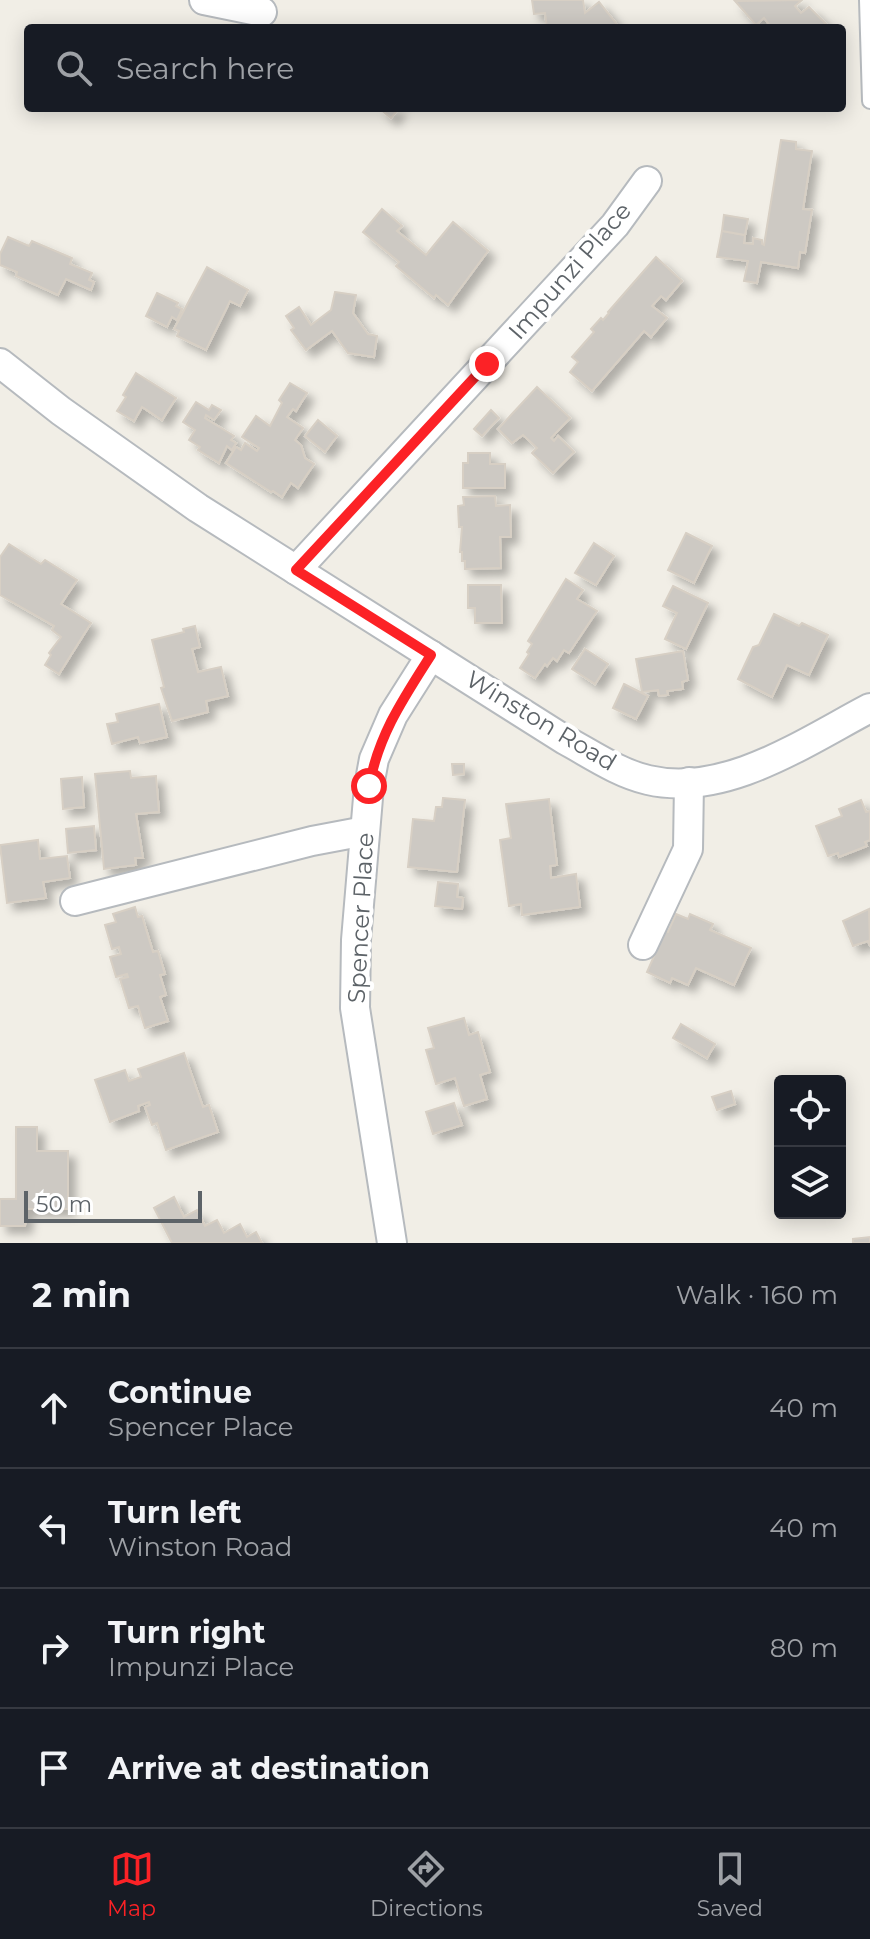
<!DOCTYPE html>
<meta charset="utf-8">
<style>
body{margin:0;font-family:Montserrat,sans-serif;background:#242831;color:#f1f3f6}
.controls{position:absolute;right:24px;bottom:24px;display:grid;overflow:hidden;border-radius:8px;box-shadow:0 4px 20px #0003}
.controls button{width:72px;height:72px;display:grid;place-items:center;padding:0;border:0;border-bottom:2px solid #363941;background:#171b24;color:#f1f3f6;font:40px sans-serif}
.scale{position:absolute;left:24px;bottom:20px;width:178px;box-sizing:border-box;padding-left:8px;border:4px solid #5d6368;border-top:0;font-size:22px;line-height:28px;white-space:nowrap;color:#5d6368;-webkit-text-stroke:6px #fff;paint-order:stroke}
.stop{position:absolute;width:24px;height:24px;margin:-18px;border:6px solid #fc2226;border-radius:50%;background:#fff}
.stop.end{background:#fc2226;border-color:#fff;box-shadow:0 2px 8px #0008}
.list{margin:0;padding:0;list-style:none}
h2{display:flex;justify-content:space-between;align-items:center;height:104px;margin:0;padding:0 32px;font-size:34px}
h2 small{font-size:26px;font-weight:400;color:#9ea1a6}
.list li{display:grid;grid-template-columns:52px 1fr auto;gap:24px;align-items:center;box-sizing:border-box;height:120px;padding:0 32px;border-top:2px solid #363941}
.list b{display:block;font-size:30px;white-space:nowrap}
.list p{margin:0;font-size:26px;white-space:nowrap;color:#9ea1a6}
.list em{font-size:26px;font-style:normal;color:#9ea1a6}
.icon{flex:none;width:44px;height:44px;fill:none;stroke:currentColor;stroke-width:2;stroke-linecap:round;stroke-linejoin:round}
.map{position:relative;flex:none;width:870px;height:1243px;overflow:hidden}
.search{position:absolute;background:#171b24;box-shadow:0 4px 20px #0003;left:24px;right:24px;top:24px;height:88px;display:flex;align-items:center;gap:20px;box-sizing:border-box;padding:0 28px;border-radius:8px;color:#9ea1a6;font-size:30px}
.sheet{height:584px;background:#171b24}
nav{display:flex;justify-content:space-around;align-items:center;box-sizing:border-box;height:112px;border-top:2px solid #363941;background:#171b24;font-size:22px;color:#9ea1a6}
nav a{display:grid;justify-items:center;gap:4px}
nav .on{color:#fc2226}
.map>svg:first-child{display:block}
.building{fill:#cdc9c3;stroke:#d7cfc4;stroke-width:2;filter:url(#shadow)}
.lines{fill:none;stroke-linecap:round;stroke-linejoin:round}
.service-casing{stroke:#b6babe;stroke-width:18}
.minor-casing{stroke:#b6babe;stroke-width:32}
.service{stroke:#fff;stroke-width:14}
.minor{stroke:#fff;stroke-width:28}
.route{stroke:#fc2226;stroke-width:10}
.labels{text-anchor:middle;stroke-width:8;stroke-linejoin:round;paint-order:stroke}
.street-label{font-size:24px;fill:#5d6368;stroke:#fff}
</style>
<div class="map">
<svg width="870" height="1243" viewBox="0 0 870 1243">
<defs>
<filter id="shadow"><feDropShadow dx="7" dy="7" stdDeviation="4" flood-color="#0004"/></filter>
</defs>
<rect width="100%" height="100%" fill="#f1eee6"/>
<g class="building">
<polygon points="532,0 583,0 585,13 599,2 619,27 547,28 545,13 534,14"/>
<polygon points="802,0 795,6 801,13 809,7 830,28 772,28 764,18 756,25 735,1"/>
<polygon points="379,108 399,108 391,118"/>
<polygon points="781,140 796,142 796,149 812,151 803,209 812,210 805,253 800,252 798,268 761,262 757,283 744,281 748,261 717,257 722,231 745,235 744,243 753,244 753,238 762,240 762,244 764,245"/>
<polygon points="382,209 402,226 397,231 426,255 453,222 488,251 448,305 436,295 434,298 396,266 399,262 363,232"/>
<polygon points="724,215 748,219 745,235 722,231"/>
<polygon points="8,237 29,246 32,241 72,258 70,264 92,273 89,280 94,282 91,290 66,279 58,295 16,276 17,272 0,265 0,254"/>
<polygon points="656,257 682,281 666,300 661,296 652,306 667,318 651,337 644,331 592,391 570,372 578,362 572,357 594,332 591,329 601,318 603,320 609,313 608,312"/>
<polygon points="207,267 248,290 240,306 230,301 206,350 177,336 179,331 174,329"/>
<polygon points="335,292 356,295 353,313 368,334 377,336 374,357 348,353 332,331 306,350 291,330 294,328 286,316 299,307 311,325 331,310"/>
<polygon points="157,293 178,303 176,306 182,309 177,320 172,317 167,327 146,316"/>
<polygon points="136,373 176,398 162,420 142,407 134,421 117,411 126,397 123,395"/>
<polygon points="290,383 307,393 296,411 293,409 287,417 303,428 295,440 301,445 305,458 314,464 298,488 291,483 282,497 273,491 271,492 226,463 236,447 241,450 245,443 257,451 259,448 242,437 256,416 270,426 282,403 279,400"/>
<polygon points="537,387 570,418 551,438 554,441 558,436 574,452 553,473 532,453 537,448 523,435 512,443 498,429"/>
<polygon points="196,402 209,410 212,405 221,410 214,420 206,415 205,418 234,436 231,440 236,443 232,450 227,446 219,463 198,450 200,447 189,440 195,430 183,422"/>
<polygon points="491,410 499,418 482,436 474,429"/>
<polygon points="318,420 337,436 325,452 305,436"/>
<polygon points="468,453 490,453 490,464 505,464 505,488 463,488 463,463 468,463"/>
<polygon points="495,496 496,506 510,505 511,537 500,537 501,568 465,569 465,561 462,561 462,552 460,552 462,527 459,527 458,506 464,505 463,497"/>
<polygon points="686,533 712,546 694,583 668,570"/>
<polygon points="594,543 614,556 596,585 575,573"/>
<polygon points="9,544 41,564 45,560 77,580 61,604 91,623 59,674 45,665 51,655 49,653 61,637 52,630 54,626 0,595 0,557"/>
<polygon points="566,579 583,590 577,599 597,611 569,653 564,650 557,661 553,658 547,666 545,664 535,678 520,668 529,654 527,652 532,644 528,641"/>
<polygon points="468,585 501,585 502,623 475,623 475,608 468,608"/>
<polygon points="673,586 708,603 686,649 665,639 677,613 663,606"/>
<polygon points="774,614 799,626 802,623 828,635 809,675 787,665 772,697 738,679 753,647 759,645"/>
<polygon points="195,626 200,647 192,649 198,672 221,667 228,696 206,701 208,712 172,721 161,688 164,687 152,640 184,632 183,629"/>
<polygon points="585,649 608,664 595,684 572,669"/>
<polygon points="683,651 688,680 682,682 683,689 667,691 668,695 659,696 658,690 642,692 636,659"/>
<polygon points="624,684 648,696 636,719 613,708"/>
<polygon points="159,704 167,737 140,743 138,737 112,744 107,724 118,722 116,714"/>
<polygon points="452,764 464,764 464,774 453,775"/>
<polygon points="130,771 131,778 156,776 159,812 136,814 143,858 135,858 136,865 104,869 95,774"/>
<polygon points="82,777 84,807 63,809 61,779"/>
<polygon points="443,798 465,800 457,872 408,867 413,819 434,821 436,807 442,807"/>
<polygon points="549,799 557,865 550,866 551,878 576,874 580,907 522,915 521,904 509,906 500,840 511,838 506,804"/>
<polygon points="861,800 866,812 870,811 870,840 865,842 867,846 839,857 838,853 828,856 816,826 842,816 839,809"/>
<polygon points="94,826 96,850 68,853 66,829"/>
<polygon points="38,840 40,859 67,856 70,878 43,882 46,898 7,903 0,845"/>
<polygon points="438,882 458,884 457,897 463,898 462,909 435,906"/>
<polygon points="135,907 138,917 142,916 153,952 158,951 165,974 160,975 166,995 160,997 168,1021 145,1028 138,1006 129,1008 120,979 128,977 127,974 116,977 110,957 121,954 119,947 112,949 105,925 116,922 113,914"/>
<polygon points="869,909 870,946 868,941 853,946 843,921"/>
<polygon points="676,914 688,919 690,914 713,924 710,930 751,948 734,985 696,968 688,985 672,978 670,983 647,972 655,954 652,952 662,929 668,932"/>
<polygon points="464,1018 469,1035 478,1032 490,1072 480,1075 487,1099 464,1106 455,1078 436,1084 426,1050 434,1048 428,1028"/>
<polygon points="681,1024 715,1044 707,1058 673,1038"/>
<polygon points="184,1053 203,1107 209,1105 218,1132 166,1150 157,1123 152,1125 145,1107 150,1105 149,1102 138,1106 139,1111 110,1122 95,1080 125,1070 129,1081 141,1077 138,1069"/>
<polygon points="731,1091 735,1104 717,1110 712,1097"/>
<polygon points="454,1103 462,1125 433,1134 426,1112"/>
<polygon points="16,1127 37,1127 37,1151 68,1151 68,1209 26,1209 25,1226 0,1226 0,1199 16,1199"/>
<polygon points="174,1197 184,1217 197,1210 205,1226 217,1220 224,1233 240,1224 247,1237 256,1232 262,1243 172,1243 154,1208"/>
<polygon points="870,1237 870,1243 853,1243 853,1239"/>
</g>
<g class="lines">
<g class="service-casing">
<polyline id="service" points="867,0 870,101"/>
</g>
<g class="minor-casing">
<g id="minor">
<polyline points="204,0 262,12"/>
<path d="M0,363L61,411L198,508L565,740C591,754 618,773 648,780C725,798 805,742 870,708"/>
<polyline points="296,570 615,225 647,181"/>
<polyline points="75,901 312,841 365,831"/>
<polyline points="643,945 688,849 689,782"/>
<polyline points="392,1243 355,1008 356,940 369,786 374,759 393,715 431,655"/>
</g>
</g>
<use href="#service" class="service"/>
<use href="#minor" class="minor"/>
</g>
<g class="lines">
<path class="route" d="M369,786C379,734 403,699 431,655L296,570L487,364"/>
</g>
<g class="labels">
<g class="street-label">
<text transform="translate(570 271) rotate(-49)" y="8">Impunzi Place</text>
<text transform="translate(541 721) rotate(31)" y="8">Winston Road</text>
<text transform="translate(361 918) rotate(-87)" y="8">Spencer Place</text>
</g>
</g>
</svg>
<div class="controls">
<button><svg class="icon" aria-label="locate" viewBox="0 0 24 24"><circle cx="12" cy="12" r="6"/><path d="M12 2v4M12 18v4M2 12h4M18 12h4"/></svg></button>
<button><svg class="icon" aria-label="layers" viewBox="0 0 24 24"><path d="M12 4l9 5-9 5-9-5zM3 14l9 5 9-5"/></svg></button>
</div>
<div class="scale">50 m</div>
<div class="stop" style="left:369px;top:786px"></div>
<div class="stop end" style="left:487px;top:364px"></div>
<div class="search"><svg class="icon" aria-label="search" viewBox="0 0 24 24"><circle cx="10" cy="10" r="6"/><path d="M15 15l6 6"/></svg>Search here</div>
</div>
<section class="sheet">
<h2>2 min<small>Walk · 160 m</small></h2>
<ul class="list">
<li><svg class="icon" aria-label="ahead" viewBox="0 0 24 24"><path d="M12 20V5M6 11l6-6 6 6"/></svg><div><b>Continue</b><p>Spencer Place</p></div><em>40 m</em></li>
<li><svg class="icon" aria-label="left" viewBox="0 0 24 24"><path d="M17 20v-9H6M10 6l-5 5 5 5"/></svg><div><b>Turn left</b><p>Winston Road</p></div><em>40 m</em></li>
<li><svg class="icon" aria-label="right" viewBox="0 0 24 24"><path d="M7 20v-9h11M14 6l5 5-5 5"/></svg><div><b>Turn right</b><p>Impunzi Place</p></div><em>80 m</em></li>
<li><svg class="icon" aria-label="arrive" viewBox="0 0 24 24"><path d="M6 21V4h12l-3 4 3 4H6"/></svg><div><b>Arrive at destination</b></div></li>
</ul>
</section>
<nav>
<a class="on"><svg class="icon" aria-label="map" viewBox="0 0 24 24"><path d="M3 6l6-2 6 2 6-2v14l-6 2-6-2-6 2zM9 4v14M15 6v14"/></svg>Map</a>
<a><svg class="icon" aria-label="directions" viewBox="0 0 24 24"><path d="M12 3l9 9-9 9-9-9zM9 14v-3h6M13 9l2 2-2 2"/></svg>Directions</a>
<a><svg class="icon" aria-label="saved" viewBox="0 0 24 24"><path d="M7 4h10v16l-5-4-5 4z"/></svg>Saved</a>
</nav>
